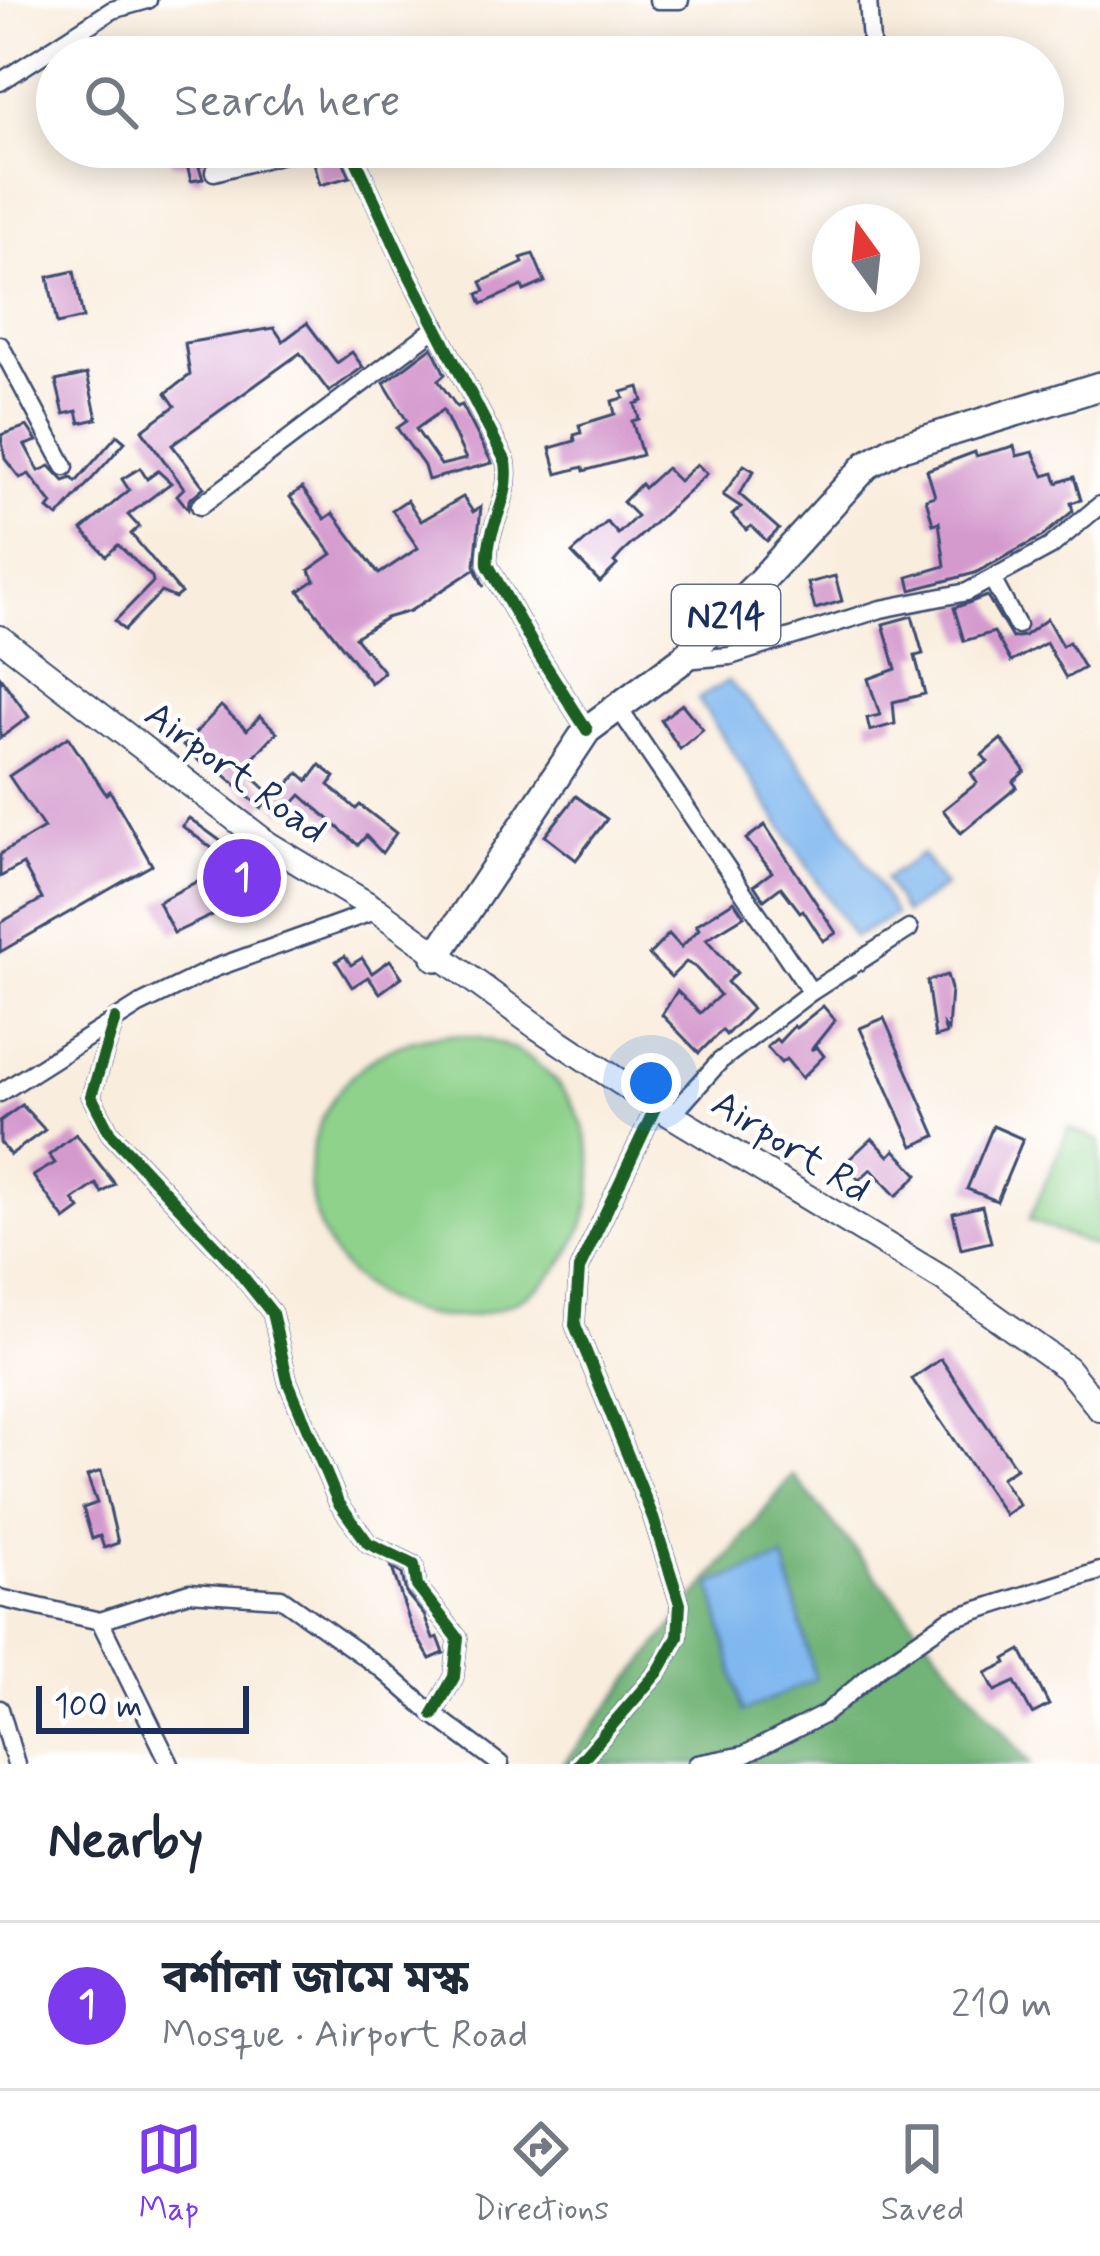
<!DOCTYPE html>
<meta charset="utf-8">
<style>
body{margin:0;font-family:Mynerve,"Noto Sans Bengali",sans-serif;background:#f2f2f3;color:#1f2937}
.compass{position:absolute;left:812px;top:204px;width:108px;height:108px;border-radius:50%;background:#fff;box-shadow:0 6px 30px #0003;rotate:345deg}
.scale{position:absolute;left:36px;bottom:30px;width:213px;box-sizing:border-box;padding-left:12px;border:6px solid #1b2f5e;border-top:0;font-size:33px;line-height:42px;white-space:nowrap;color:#1b2f5e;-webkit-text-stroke:9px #fff;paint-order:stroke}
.you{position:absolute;left:651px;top:1083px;width:42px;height:42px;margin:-30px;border:9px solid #fff;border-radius:50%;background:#1a73e8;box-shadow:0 0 0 18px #1a73e833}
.badge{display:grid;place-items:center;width:78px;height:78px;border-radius:50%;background:#7c3aed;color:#fff;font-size:39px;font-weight:700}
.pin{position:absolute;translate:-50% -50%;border:6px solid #fff;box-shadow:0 3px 12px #0006}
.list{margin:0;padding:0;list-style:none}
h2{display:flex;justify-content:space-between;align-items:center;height:156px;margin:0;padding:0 48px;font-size:51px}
h2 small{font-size:39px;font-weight:400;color:#747a83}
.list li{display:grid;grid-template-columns:78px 1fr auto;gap:36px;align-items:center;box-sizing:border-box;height:168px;padding:0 48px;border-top:3px solid #e0e1e3}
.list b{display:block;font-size:45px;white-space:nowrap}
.list p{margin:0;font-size:39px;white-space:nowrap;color:#747a83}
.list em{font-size:39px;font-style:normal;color:#747a83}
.icon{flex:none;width:66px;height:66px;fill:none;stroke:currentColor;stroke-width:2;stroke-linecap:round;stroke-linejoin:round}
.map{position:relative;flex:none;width:1100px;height:1764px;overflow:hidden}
.search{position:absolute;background:#fff;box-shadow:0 6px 30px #0003;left:36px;right:36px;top:36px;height:132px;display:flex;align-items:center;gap:30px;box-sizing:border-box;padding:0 42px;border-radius:66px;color:#747a83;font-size:45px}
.sheet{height:324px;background:#fff}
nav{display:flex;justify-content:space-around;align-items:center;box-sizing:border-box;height:168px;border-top:3px solid #e0e1e3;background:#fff;font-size:33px;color:#747a83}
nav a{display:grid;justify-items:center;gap:6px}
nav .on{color:#7c3aed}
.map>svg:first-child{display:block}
.green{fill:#8ed28b;stroke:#548074;stroke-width:3}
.forest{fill:#72b477;stroke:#46726a;stroke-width:3}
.water{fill:#7fb7ef;stroke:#4d73a6;stroke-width:3}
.building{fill:#d49ace;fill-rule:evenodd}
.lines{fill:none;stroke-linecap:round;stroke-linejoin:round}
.minor-casing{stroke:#3c4c71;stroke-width:21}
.secondary-casing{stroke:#3c4c71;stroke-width:28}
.trunk-casing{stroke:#3c4c71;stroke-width:32}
.minor{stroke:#fff;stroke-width:16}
.secondary{stroke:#fff;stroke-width:24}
.trunk{stroke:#fff;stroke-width:27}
.cycleway-casing{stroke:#fff;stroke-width:20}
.cycleway{stroke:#1b5e20;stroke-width:12}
.labels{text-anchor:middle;stroke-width:9;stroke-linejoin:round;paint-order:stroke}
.shield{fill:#fff;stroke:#5f6d8e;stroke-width:3}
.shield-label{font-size:36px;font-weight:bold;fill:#1b2f5e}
.street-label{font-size:39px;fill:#1b2f5e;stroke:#fff}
</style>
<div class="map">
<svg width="1100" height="1764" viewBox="0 0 1100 1764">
<rect width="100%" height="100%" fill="#fff"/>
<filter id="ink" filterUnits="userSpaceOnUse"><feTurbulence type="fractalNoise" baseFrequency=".00833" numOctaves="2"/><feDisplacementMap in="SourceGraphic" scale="24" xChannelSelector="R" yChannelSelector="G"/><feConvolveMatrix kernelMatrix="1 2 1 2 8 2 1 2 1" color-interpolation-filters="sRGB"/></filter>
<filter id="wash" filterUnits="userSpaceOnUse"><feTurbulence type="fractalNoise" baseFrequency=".004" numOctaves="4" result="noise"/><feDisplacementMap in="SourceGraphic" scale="48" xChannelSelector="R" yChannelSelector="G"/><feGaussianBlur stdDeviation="2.7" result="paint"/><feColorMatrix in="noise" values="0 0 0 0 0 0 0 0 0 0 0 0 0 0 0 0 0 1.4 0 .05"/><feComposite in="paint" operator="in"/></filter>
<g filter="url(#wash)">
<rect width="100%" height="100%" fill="#f9eddd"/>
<g class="green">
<circle cx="451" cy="1176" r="141"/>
<polygon points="1069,1128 1100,1141 1100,1249 1029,1220"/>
</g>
<polygon class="forest" points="793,1475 1031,1764 563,1764"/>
<g class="water">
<path d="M728,681C797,749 849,831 895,915L854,937L698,699Z"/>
<polygon points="922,854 945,886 905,913 885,879"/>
<polygon points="784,1558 815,1679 743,1712 711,1584"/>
</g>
<g id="blocks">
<g class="building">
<polygon points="167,147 256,147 256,148 210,160 199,167 203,179 191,181 187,165 172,164"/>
<polygon points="322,147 337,147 350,177 320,185 313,159"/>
<polygon points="533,254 545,282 524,291 522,286 482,304 478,294 485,291 481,282 523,263 521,258"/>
<polygon points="74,271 83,318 57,324 48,277"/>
<polygon points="307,323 337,363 352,352 363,367 329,392 300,353 172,445 204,487 189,500 188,509 177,495 184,488 142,430 175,406 166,393 190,375 185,343 274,328 283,341"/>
<path d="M432,347L445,374L438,380L457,407L462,405L492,463L428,480L424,466L397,428L407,421L384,383ZM443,410L466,459L441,465L416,429Z"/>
<polygon points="87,374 97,419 80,423 77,411 64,414 56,381"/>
<polygon points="639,387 643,401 635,404 639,419 632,421 642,455 584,471 583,467 557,474 550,448 575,441 574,435 581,433 579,425 615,414 612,401 624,398 622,392"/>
<polygon points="27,426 37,441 25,445 39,471 50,466 64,481 72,478 76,482 117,435 125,442 58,517 48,509 52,504 29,474 20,478 5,459 1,435"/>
<polygon points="1014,446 1017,456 1033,452 1044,476 1054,473 1057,483 1074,477 1081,500 1071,503 1073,511 1043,536 975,573 911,590 908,577 945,566 939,522 933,524 926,499 935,496 927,470 975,452 976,456"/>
<polygon points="697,464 707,474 621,554 614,562 617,565 600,582 572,553 607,522 618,534 637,516 623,502 641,484 644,488 666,468 679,481"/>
<polygon points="744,465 754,471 739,494 779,529 767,541 751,526 746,530 732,515 741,507 723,495"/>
<polygon points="140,468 147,479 158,471 171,483 128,515 139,527 131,534 181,593 175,598 161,592 124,630 115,621 153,582 152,577 118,545 106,556 82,530 129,490 122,479"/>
<polygon points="302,488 325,519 333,513 379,574 418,548 392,510 407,500 421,521 463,497 473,512 481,507 475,565 484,587 475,569 410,611 386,618 355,637 384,672 371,683 299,591 315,580 309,570 332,554 290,497"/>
<polygon points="835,576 842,601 815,609 808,583"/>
<polygon points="987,596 1012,638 1024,636 1047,619 1062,646 1069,642 1084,668 1066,678 1046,643 1011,662 994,632 964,641 954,608"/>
<polygon points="912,616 923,654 915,656 925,694 893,702 895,724 870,731 867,718 880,715 868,679 896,669 883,624"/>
<polygon points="0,677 29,717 0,738"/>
<polygon points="682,704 703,730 680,749 661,720"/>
<polygon points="221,706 247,730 260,716 277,732 243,768 272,795 261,808 205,757 200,762 183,746"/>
<polygon points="68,737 106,794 110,791 152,865 0,952 0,923 42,899 23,864 0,877 0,854 44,828 9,776"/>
<polygon points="1001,739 1025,771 1013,782 1017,787 961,833 943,810 977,783 971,773 988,762 982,755"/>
<polygon points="320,765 335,777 329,785 356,809 360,805 396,833 382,853 366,836 358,845 301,795 284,814 270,802 299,773 308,781"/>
<polygon points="576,796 607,819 576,860 545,836"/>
<polygon points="189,818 244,858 253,854 262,892 174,933 158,902 232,863 182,826"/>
<polygon points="765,825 836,933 823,941 803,910 800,912 781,887 764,900 754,885 772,872 746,839"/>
<polygon points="734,901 744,916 706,939 737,973 727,982 752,1009 726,1035 722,1030 699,1053 662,1015 677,991 700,1013 720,995 695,967 686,962 671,977 649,955 669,934 681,947 699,929 696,925"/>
<polygon points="345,956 351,965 362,958 372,973 390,960 402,977 380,993 368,977 352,987 336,961"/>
<polygon points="947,975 951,989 948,1030 944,1026 946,1034 935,1037 927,981"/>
<polygon points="823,1006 835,1020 811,1050 817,1047 824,1056 802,1078 786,1059 781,1063 767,1047 776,1039 779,1042 794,1026 796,1028"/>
<polygon points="884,1018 936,1136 913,1146 860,1028"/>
<polygon points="22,1105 45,1130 10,1155 0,1142 0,1121"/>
<polygon points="993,1126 1023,1139 997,1201 967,1189"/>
<polygon points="76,1134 115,1184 102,1193 96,1184 73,1200 80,1209 65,1220 33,1176 55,1163 49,1155"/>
<polygon points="872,1138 889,1156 895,1150 918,1175 896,1196 871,1169 859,1180 844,1164"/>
<polygon points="982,1206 991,1242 961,1249 953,1213"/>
<polygon points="941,1359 1016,1468 1001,1478 1019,1505 1005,1515 912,1379"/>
<polygon points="101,1471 118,1543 104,1548 100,1536 92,1539 83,1508 97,1503 87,1476"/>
<polygon points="392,1568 402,1574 406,1593 424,1615 433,1639 438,1637 444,1653 430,1659 411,1626"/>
<polygon points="1021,1650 1049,1705 1032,1714 1015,1682 995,1691 986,1673 1007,1663 1005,1659"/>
</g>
</g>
</g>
<g filter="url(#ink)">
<use href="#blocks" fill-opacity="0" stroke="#3c4c71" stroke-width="3"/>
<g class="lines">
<g class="minor-casing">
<g id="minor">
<polyline points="658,0 680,0"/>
<polyline points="868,0 872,57"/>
<polyline points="0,82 112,10 148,0"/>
<path d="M350,147L403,263L506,462C512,502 485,527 488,565L537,652L587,730"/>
<polyline points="214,172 310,147"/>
<polyline points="0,345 65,467"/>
<polyline points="200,506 437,327"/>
<polyline points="992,579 1017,625"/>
<polyline points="683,660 730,656 881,609 967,592 1050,547 1100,505"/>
<polyline points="617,706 811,992"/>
<polyline points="115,1019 91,1096 110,1133 231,1262 272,1313 288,1382 338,1502 368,1543 414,1565 417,1586 458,1638 454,1677 433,1714"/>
<polyline points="0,1093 139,1005 215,968 377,910"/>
<polyline points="673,1114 720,1061 811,992 909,929"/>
<polyline points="0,1598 100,1621 170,1764"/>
<polyline points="100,1621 189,1592 281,1598 383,1670 433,1714 500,1764"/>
<polyline points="0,1709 16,1764"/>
<polyline points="578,1764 658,1672 678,1637 680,1604 652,1515 575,1325 579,1269 656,1106"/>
<polyline points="697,1764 744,1755 825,1714 880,1667 950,1619 1100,1571"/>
</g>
</g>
<g class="secondary-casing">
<polyline id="secondary" points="0,638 268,844 377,910 536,1026 656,1106 943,1279 1067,1368 1100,1409"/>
</g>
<g class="trunk-casing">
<polyline id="trunk" points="436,957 587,730 682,660 760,582 867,465 895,449 1100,386"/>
</g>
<use href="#minor" class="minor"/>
<use href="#secondary" class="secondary"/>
<use href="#trunk" class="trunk"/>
<g class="cycleway-casing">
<g id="cycleway">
<path d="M350,147L403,263L506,462C512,502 485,527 488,565L537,652L587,730"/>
<polyline points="115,1019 91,1096 110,1133 231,1262 272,1313 288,1382 338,1502 368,1543 414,1565 417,1586 458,1638 454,1677 433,1714"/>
<polyline points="578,1764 658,1672 678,1637 680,1604 652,1515 575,1325 579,1269 656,1106"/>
</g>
</g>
<use href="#cycleway" class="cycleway"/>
</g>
</g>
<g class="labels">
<rect class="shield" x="672" y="585" width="108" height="60" rx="9"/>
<g class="shield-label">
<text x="726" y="628">N214</text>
</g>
<g class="street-label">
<text transform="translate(237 771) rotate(36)" y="14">Airport Road</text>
<text transform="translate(792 1145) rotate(32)" y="14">Airport Rd</text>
</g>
</g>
</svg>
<svg class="compass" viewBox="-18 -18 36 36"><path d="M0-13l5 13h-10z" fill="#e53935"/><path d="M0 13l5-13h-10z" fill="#747a83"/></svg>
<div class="scale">100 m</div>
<div class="you"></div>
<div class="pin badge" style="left:242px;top:878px">1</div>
<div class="search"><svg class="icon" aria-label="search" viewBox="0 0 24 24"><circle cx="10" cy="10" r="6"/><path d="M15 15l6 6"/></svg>Search here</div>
</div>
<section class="sheet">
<h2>Nearby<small></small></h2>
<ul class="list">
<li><span class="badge">1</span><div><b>বর্শালা জামে মস্ক</b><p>Mosque · Airport Road</p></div><em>210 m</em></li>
</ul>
</section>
<nav>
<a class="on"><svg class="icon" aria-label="map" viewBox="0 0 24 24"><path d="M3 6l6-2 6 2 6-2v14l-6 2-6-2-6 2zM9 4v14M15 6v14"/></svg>Map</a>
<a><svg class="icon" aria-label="directions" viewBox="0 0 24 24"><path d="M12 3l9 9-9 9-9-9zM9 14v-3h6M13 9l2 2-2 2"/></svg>Directions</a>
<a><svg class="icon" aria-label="saved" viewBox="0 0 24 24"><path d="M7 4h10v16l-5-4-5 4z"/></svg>Saved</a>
</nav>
